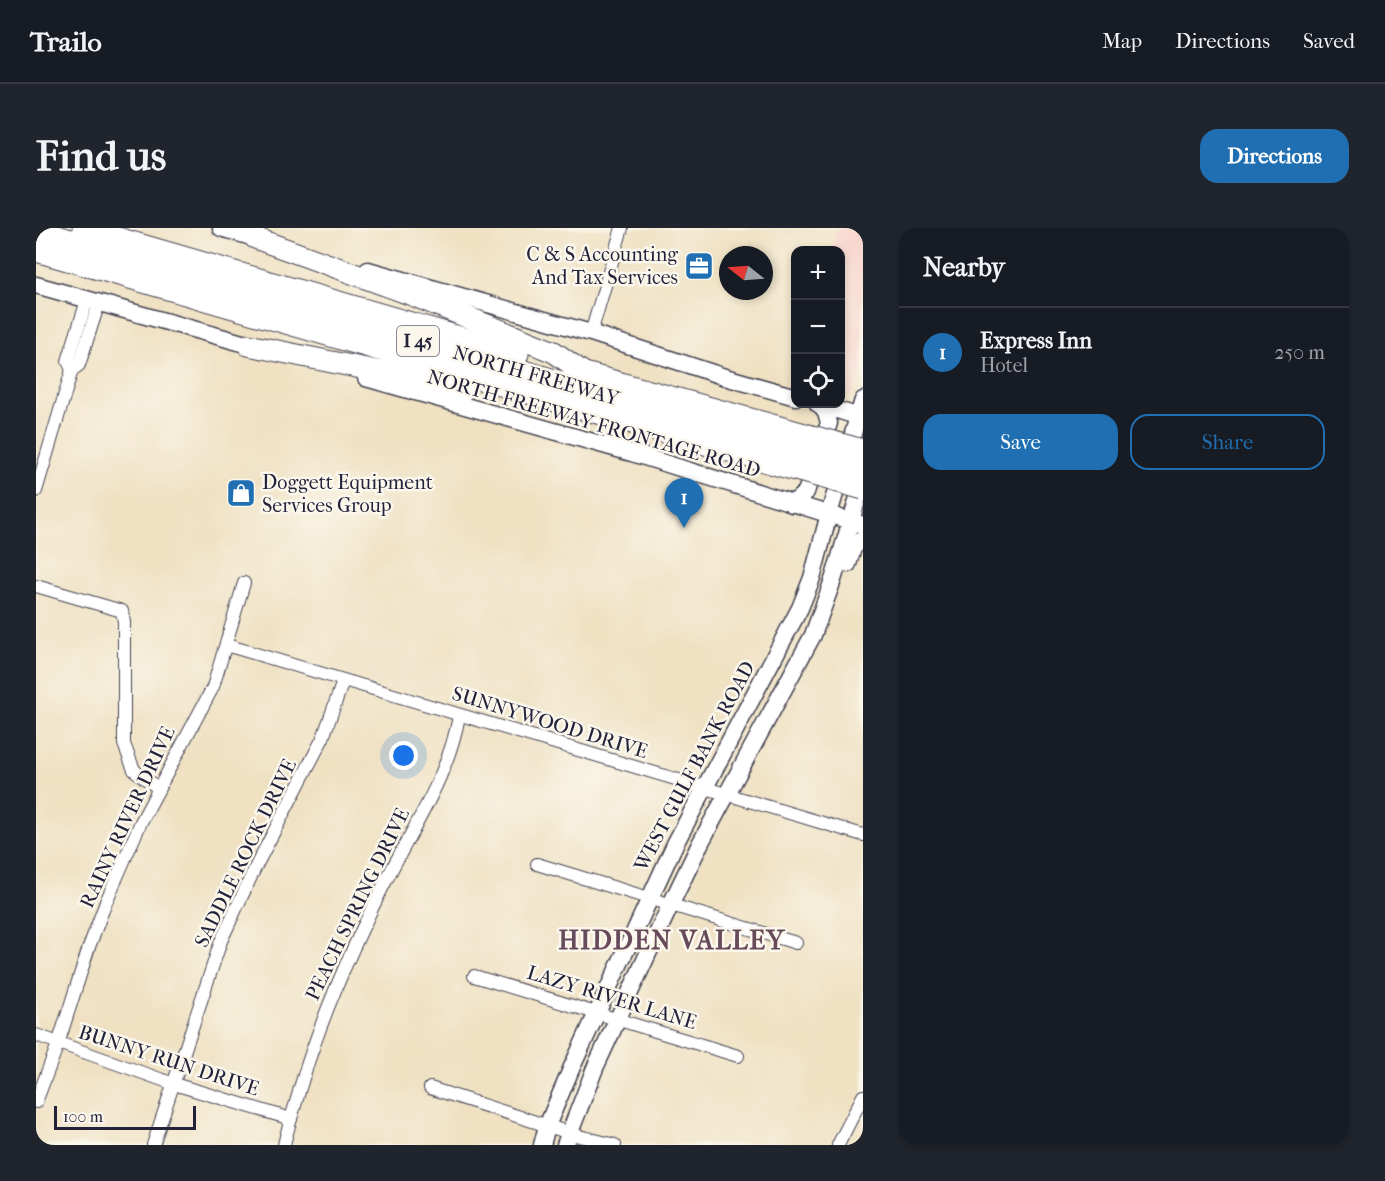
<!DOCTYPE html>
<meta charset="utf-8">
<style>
body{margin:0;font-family:"IM FELL French Canon",serif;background:#20242c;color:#f1f3f6}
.controls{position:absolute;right:18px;top:18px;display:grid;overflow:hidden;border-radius:12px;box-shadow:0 3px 9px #0003}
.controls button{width:54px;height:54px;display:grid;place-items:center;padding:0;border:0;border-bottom:2px solid #363941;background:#171b24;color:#f1f3f6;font:30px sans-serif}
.compass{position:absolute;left:683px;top:18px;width:54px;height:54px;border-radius:50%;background:#171b24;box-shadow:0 3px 9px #0003;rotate:287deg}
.scale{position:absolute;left:18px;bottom:15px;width:142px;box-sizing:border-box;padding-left:6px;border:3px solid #22223b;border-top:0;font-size:16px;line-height:21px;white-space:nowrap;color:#22223b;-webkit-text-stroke:4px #fbf7ec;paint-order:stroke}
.you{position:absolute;left:368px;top:528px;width:21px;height:21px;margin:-15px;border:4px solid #fff;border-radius:50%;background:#1a73e8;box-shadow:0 0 0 9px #1a73e833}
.badge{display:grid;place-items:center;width:39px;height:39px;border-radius:50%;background:#1f6fb2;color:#fff;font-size:20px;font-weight:700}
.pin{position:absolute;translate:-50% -50px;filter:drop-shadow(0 2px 3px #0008)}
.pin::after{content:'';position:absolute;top:32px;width:21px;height:18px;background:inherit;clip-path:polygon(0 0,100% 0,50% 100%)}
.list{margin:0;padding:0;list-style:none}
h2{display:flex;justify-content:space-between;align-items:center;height:78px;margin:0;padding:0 24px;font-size:26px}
h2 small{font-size:20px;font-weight:400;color:#9ea1a6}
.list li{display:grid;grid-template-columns:39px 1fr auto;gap:18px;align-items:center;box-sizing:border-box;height:90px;padding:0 24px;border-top:2px solid #363941}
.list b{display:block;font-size:22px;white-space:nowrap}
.list p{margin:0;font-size:20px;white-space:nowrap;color:#9ea1a6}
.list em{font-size:20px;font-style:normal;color:#9ea1a6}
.actions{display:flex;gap:12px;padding:18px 24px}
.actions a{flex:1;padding:14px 0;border:2px solid #1f6fb2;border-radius:18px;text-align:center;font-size:21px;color:#1f6fb2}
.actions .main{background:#1f6fb2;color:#fff}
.icon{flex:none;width:33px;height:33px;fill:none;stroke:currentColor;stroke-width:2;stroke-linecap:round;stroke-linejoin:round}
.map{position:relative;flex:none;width:827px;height:917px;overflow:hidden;border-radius:18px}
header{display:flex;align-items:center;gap:36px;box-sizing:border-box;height:84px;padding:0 30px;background:#171b24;border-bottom:2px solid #363941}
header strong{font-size:28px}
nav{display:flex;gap:33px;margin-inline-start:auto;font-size:21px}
.intro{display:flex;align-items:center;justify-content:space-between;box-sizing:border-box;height:144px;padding:0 36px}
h1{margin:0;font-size:42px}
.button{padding:15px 27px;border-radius:18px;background:#1f6fb2;color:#fff;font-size:21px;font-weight:700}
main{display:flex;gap:36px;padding:0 36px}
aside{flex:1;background:#171b24;border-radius:18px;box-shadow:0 3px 9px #0003}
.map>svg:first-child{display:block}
.built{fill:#f7d1c8}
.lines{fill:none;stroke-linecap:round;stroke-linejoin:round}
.minor-casing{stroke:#413f4f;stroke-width:14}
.secondary-casing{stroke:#413f4f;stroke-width:19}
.motorway-casing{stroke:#413f4f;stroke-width:23}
.minor{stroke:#fff;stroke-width:12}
.secondary{stroke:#fff;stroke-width:16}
.motorway{stroke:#fff;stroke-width:21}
.motorway-bridge-casing{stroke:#413f4f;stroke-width:23;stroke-linecap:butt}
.motorway-bridge{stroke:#fff;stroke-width:21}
.labels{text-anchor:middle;stroke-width:5;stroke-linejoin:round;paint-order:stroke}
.shield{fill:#fbf7ec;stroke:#636270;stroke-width:1.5}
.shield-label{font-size:18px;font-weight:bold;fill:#22223b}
.poi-label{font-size:20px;fill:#22223b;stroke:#fbf7ec;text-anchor:end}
.street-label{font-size:20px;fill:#22223b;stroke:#fbf7ec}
.district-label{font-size:26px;font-weight:bold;letter-spacing:1.5px;fill:#674b5a;stroke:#fbf7ec}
</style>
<header>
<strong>Trailo</strong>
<nav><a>Map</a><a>Directions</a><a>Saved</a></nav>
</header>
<div class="intro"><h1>Find us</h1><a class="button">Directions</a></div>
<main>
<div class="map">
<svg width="827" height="917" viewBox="0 0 827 917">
<rect width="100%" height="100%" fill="#fbf7ec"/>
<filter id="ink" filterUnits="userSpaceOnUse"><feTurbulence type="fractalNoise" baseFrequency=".0167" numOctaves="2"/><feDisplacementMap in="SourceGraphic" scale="12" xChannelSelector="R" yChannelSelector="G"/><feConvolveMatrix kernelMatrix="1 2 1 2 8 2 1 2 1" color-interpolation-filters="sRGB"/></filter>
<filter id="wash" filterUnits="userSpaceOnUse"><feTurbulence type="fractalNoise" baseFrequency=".008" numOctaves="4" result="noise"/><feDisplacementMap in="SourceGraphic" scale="24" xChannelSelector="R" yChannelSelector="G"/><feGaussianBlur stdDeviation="1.35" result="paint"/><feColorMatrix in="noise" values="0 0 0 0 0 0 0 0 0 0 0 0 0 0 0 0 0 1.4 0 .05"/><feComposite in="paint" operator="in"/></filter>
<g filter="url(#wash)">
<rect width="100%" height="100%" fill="#efe1c2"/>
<polygon class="built" points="802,0 827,0 827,142 815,169 805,166 804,22 795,22"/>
</g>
<g filter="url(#ink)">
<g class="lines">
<g class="minor-casing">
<g id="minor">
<polyline points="555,105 586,0"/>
<polyline points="36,142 32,133 51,72"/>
<polyline points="0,263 36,142 43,137 63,75"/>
<polyline points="0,358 86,383 88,394 88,516 98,542 122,560"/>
<polyline points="190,417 827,607"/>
<polyline points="501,636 760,715"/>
<polyline points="438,748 702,828"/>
<polyline points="0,807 138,856 255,891"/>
<polyline points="394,860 543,908 579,917"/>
<polyline points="0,874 22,816 53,719 70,674 105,594 177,459 208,355"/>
<polyline points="117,917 185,713 220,638 287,510 307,453"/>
<path d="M248,917C252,898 259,879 264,860C287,783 319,712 356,641C382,592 413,544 423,488"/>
<polyline points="802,917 827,868"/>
</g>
</g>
<g class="secondary-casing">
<g id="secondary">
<polyline points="185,0 229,13"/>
<polyline points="332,42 555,105 689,149 760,169"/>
<polyline points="0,57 224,120"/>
<polyline points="330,150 596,225 827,297"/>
<polyline points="782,176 827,190"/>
<polyline points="756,276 770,264 793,195 790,184 784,176"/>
<polyline points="812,336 817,320 827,310"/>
<polyline points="506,917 511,898 536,839 639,616 764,380 776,350 793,286 827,172"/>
<polyline points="529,917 559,840 634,678 665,614 777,407 797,352 827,253"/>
</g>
</g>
<g class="motorway-casing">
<g id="motorway">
<polyline points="47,0 482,126"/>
<polyline points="0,2 764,223"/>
<polyline points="219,10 376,67 518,124 548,145"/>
<polyline points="0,23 759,242"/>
<polyline points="212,117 429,161"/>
<polyline points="538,142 769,206"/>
</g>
</g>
<use href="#minor" class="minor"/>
<use href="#secondary" class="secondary"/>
<use href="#motorway" class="motorway"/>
<g class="motorway-bridge-casing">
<g id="motorway-bridge">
<polyline points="769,206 827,222"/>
<polyline points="764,223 827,241"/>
<polyline points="759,242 827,261"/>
</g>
</g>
<use href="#motorway-bridge" class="motorway-bridge"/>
</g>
</g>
<defs>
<g id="office-square" transform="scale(1.5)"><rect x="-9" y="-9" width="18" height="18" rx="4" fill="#1f6fb2" stroke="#fbf7ec"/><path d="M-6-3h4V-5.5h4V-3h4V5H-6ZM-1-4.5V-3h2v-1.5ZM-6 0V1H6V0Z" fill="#fff"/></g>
<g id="shop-square" transform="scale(1.5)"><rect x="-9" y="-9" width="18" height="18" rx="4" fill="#1f6fb2" stroke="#fbf7ec"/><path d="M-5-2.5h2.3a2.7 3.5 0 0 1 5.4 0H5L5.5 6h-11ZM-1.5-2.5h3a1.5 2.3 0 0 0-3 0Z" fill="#fff"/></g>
</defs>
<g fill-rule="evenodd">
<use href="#office-square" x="663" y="38"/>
<use href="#shop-square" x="205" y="265"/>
</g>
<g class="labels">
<rect class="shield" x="361" y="98" width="42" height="30" rx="4.5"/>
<g class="shield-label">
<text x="382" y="119">I 45</text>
</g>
<g class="poi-label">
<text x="642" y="33">C &amp; S Accounting<tspan x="642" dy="23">And Tax Services</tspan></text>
<text x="226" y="261" text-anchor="start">Doggett Equipment<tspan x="226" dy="23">Services Group</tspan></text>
</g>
<g class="street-label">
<text transform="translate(500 147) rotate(16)" y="7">NORTH FREEWAY</text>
<text transform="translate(558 195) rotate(16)" y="7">NORTH FREEWAY FRONTAGE ROAD</text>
<text transform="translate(514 494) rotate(17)" y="7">SUNNYWOOD DRIVE</text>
<text transform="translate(658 538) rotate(-62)" y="7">WEST GULF BANK ROAD</text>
<text transform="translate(91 589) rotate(-65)" y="7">RAINY RIVER DRIVE</text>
<text transform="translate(209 625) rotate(-64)" y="7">SADDLE ROCK DRIVE</text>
<text transform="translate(321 676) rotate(-64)" y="7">PEACH SPRING DRIVE</text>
<text transform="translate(576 769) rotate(17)" y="7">LAZY RIVER LANE</text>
<text transform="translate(133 832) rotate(18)" y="7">BUNNY RUN DRIVE</text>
</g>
<g class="district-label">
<text x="636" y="721">HIDDEN VALLEY</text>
</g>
</g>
</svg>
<div class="controls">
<button>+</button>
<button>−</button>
<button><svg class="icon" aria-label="locate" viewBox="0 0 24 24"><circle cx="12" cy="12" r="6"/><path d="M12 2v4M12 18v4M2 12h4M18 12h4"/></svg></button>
</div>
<svg class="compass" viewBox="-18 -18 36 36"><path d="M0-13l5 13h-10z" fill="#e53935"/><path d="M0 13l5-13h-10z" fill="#9ea1a6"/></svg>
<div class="scale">100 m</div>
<div class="you"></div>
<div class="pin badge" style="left:648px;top:300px">1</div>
</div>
<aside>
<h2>Nearby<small></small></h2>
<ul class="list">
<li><span class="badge">1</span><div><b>Express Inn</b><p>Hotel</p></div><em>250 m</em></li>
</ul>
<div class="actions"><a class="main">Save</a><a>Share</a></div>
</aside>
</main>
